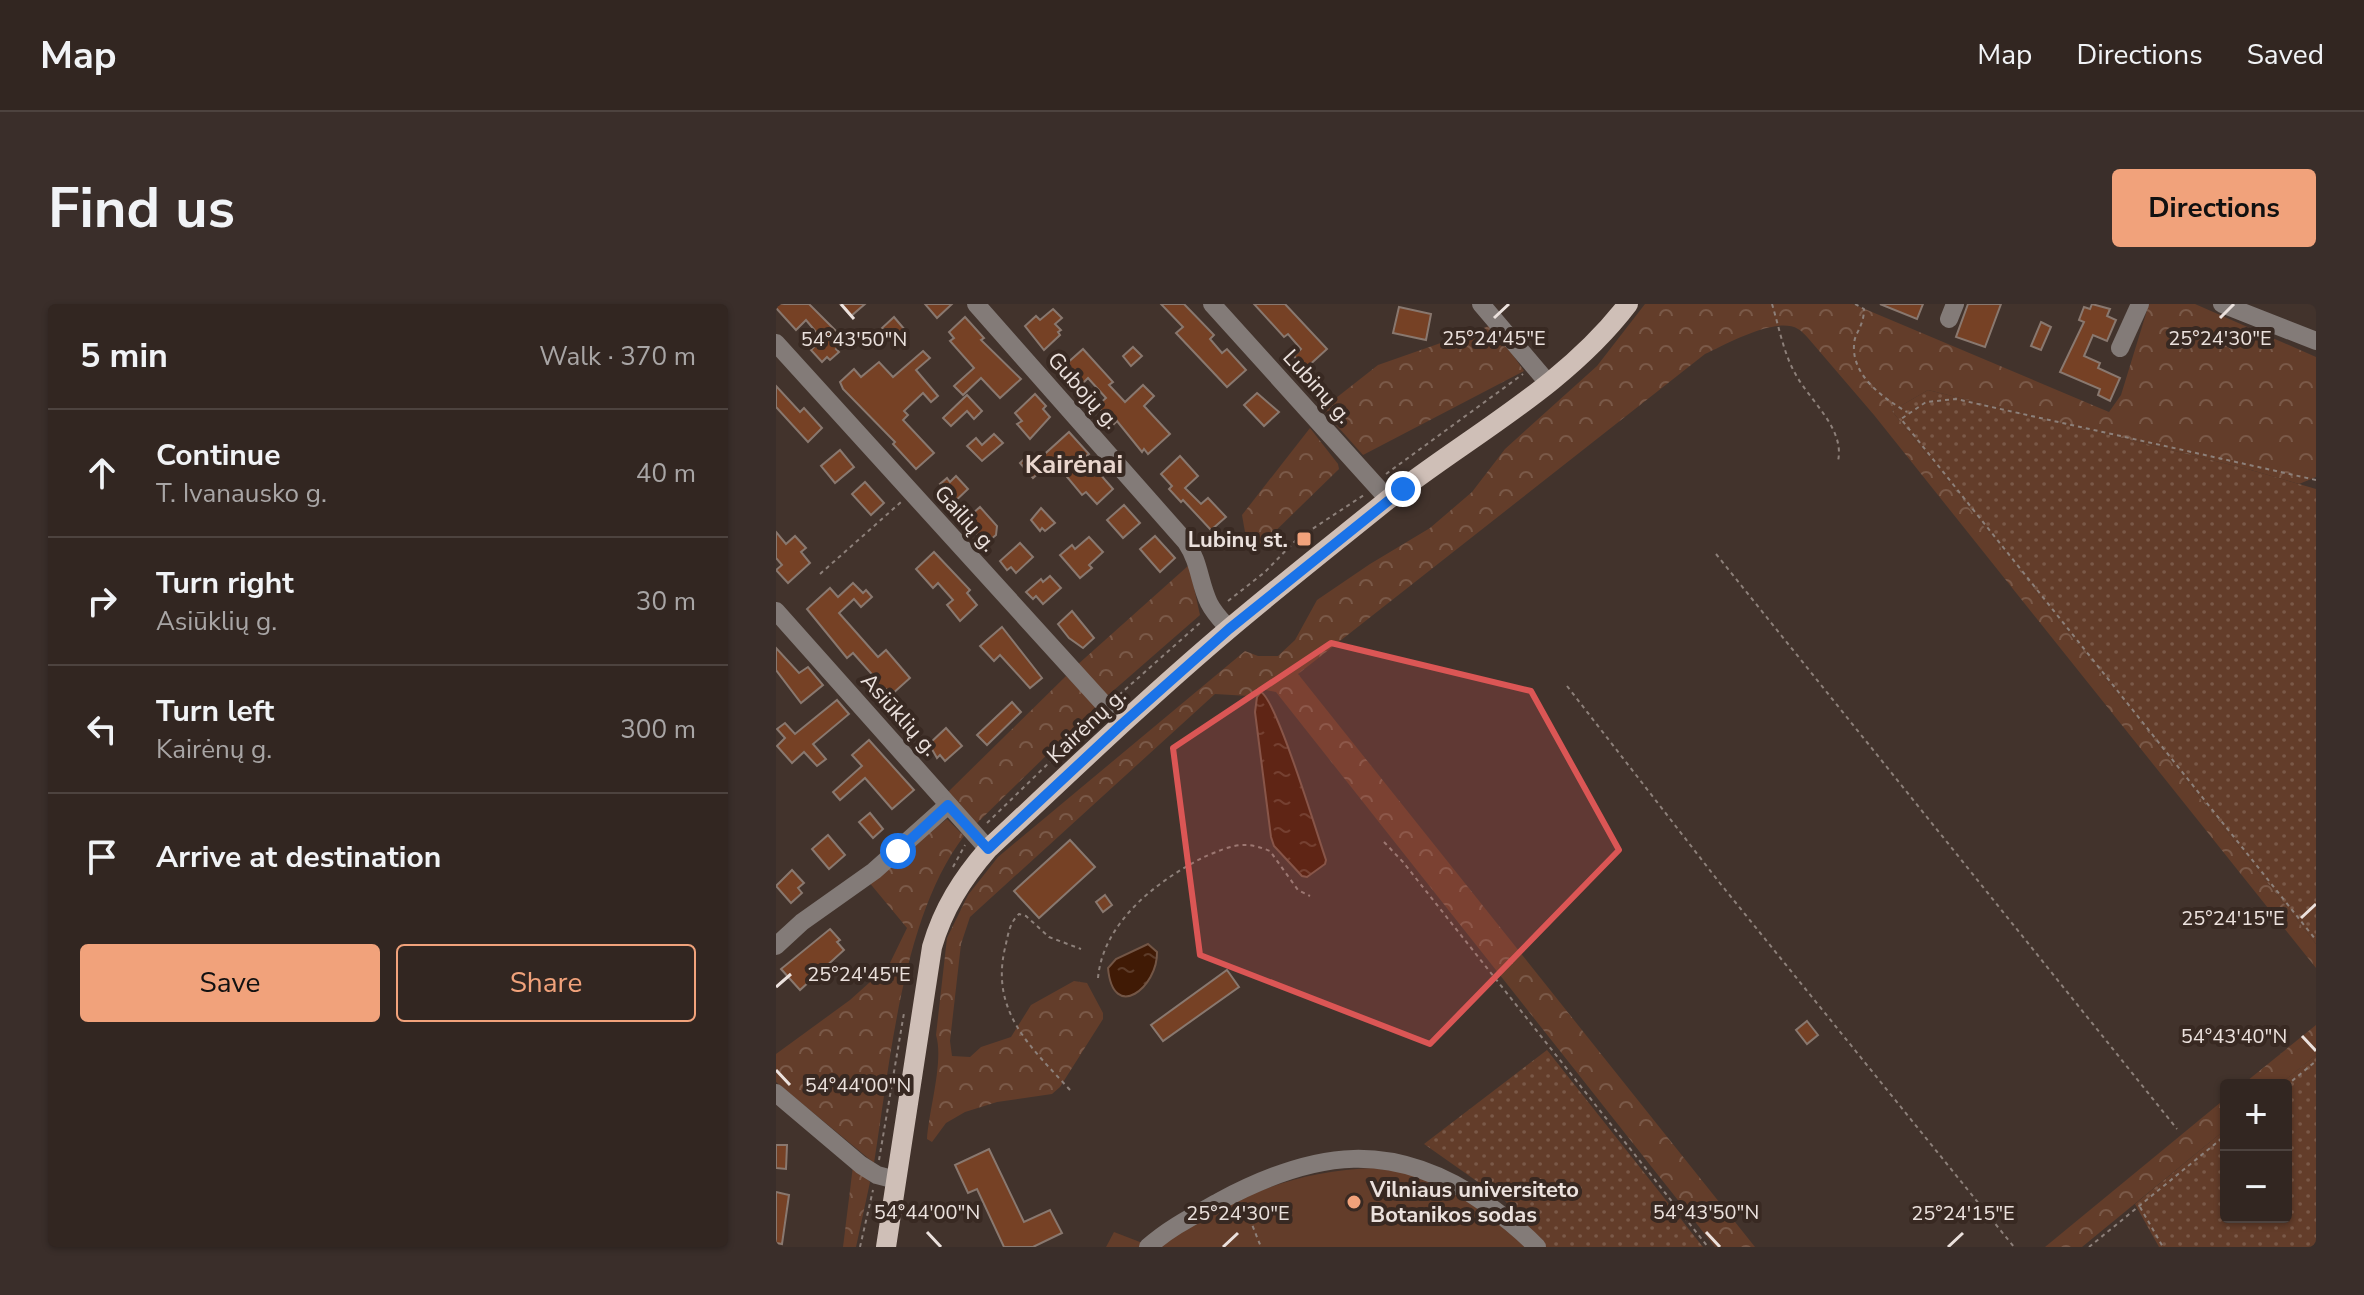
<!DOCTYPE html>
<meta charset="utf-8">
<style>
body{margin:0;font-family:"Nunito Sans",sans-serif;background:#3a2e2a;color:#f1f3f6}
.controls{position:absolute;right:24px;bottom:24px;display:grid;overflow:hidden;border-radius:8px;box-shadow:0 2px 6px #0004}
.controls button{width:72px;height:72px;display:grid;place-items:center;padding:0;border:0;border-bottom:2px solid #4d433f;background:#322621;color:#f1f3f6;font:40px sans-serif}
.stop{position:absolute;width:24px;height:24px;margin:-18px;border:6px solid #1a73e8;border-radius:50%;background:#fff}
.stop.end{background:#1a73e8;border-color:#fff;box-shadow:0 2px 8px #0008}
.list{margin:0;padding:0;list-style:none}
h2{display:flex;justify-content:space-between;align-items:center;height:104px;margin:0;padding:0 32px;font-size:34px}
h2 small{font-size:26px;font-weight:400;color:#a8a5a5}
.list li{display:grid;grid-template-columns:52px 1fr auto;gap:24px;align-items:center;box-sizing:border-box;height:128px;padding:0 32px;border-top:2px solid #4d433f}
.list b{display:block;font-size:30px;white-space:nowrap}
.list p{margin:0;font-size:26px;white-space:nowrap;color:#a8a5a5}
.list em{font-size:26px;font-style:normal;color:#a8a5a5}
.actions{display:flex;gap:16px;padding:24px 32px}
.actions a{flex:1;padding:18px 0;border:2px solid #f1a27b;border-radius:8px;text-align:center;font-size:28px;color:#f1a27b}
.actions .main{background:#f1a27b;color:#111}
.icon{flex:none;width:44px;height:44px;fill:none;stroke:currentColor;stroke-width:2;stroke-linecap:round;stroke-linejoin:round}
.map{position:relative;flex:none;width:1540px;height:943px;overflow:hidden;border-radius:8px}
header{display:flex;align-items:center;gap:48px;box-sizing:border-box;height:112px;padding:0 40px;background:#322621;border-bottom:2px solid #4d433f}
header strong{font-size:38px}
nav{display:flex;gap:44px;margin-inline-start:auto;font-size:28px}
.intro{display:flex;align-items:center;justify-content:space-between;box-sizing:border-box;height:192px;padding:0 48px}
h1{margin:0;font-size:56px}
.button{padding:20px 36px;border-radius:8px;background:#f1a27b;color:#111;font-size:28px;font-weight:700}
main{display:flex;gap:48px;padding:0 48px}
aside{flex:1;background:#322621;border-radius:8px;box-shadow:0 2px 6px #0004}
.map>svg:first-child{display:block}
.grass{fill:url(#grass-dots)}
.forest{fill:url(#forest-crowns)}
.garden{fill:#633d2a}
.water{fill:url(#water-ripples);stroke:#735646;stroke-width:2}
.building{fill:#764125;stroke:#89786f;stroke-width:2}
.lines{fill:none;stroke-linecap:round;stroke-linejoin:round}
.path{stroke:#8d807a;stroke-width:2;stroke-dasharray:4 4;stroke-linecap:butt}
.minor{stroke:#837b78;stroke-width:18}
.major{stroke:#cfbfb7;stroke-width:20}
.route{stroke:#1a73e8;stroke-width:10}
.marked{fill:#db5655;fill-opacity:0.2;stroke:#db5655;stroke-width:6;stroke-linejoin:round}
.ticks{fill:none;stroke:#ebe1dd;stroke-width:3}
.poi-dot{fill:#f1a27b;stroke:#382922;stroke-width:3}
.labels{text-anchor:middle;stroke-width:8;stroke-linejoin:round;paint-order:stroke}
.street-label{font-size:22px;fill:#ebe1dd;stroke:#382922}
.poi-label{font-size:22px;font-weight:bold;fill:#ebe1dd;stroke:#382922;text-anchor:end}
.quarter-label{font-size:26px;font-weight:bold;fill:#ead7ce;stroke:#382922}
.ticks-label{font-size:20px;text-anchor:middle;fill:#ebe1dd;stroke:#382922;stroke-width:8;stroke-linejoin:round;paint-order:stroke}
</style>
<header>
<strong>Map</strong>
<nav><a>Map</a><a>Directions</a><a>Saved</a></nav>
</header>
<div class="intro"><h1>Find us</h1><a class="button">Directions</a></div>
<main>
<aside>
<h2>5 min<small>Walk · 370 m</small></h2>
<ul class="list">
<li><svg class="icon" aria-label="ahead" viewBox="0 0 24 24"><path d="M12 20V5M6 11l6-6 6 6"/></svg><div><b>Continue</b><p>T. Ivanausko g.</p></div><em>40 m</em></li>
<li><svg class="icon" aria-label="right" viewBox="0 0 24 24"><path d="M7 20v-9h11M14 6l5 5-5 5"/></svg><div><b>Turn right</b><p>Asiūklių g.</p></div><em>30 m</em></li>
<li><svg class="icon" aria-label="left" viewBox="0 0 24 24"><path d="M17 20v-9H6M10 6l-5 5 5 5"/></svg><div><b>Turn left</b><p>Kairėnų g.</p></div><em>300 m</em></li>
<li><svg class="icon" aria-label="arrive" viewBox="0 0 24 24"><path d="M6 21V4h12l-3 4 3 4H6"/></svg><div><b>Arrive at destination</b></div></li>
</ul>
<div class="actions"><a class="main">Save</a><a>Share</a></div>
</aside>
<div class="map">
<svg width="1540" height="943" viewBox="0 0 1540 943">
<defs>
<pattern id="grass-dots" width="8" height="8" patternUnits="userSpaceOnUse" patternTransform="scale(2)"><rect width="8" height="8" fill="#633d2a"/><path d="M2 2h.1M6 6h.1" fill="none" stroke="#7a5948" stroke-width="1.8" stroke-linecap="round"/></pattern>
<pattern id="forest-crowns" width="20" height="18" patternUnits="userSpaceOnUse" patternTransform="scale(2)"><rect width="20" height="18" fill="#633d2a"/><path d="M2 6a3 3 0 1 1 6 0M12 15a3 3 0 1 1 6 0" fill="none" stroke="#7a5948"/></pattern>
<pattern id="water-ripples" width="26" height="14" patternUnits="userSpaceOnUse" patternTransform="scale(2)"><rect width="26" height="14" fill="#401a05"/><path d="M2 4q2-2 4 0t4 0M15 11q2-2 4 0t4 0" fill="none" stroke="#5c3b29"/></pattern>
</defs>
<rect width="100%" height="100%" fill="#42332c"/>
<g class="grass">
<polygon points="1152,86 1468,164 1540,185 1540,640 1116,107"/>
<polygon points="771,746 927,943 769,943 729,897 648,840"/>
<polygon points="1540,751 1540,943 1383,943 1359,900 1450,825 1450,913 1510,913 1510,781 1503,781"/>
</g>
<g class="forest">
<path d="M869,0H1077L1333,108L1345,91L1373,0H1419L1540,53V173L1523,180L1468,164L1152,86L1116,107L1540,640V664L1098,111L1032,34C1029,31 1026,27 1022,25C1000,12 951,40 929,50L522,370L979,943H939L500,388L481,384L473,392L439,390L194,613L185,640L174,737L176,752L194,753L205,743L235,733L255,701L298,677L311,679L327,709V715L284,783L276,790L221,798L189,808L170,819L156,838L151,835C153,805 168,757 160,731L171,634L192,591L222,553L469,347L482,352H502L519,336L541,296L594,260L654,224L696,188L729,145L821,62Z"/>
<polygon points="716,21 748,67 587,151 546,105 602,61"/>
<polygon points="534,124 562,160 563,165 487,239 480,240 469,228 466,211"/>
<polygon points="413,261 424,311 330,393 300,362"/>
<polygon points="290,372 320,403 198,522 171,489"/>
<path d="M171,515L188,532C126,613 114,760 98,859L0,778V750L74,696L113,661L131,624L92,577Z"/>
<polygon points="1540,721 1540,751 1503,781 1466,781"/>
<polygon points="1450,794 1450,825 1306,943 1269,943"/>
<polygon points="77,862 94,878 80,943 67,943"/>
</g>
<g class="garden">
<path d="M598,864L639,870L716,909L753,943H378C452,897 510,867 598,864Z"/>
<polygon points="338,928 377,943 330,943"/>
</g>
<g class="water">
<path d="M485,388C501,397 541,530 550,556L549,560L531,573L526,572L498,542L495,533L479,408L481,393Z"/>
<path d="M372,640L381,648C382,683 337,719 332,664L340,655Z"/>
</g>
<g class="building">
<polygon points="0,0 33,0 70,37 60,45 63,48 54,56 51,53 46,58 35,46 46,35 30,16 20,26 0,4"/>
<polygon points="64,0 89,0 75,12"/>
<polygon points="149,0 176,0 161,14"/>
<polygon points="385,0 408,0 438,31 434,35 446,49 451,45 470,66 451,83 400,29 407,23"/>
<polygon points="478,0 509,0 551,45 529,65 518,52 525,45 512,30 508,33"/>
<polygon points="1104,0 1147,0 1141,15"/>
<polygon points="1192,0 1225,0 1209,43 1180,33"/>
<polygon points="1316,0 1334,5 1331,12 1340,16 1331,37 1317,31 1308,52 1324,59 1322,64 1344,74 1334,97 1322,91 1324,85 1284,68 1308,18 1303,16 1308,3 1314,5"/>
<polygon points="623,3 655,10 650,36 617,29"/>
<polygon points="277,5 286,14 279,20 285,26 282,28 284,31 268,46 249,22 260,12 264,16"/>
<polygon points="118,13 129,26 117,37 106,24"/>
<polygon points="189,13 208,34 205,36 245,75 224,94 205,74 187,91 178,82 198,64 174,37 178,34 173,28"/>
<polygon points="1265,18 1275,23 1265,46 1255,42"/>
<polygon points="357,43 366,52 355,62 347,52"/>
<polygon points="307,45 337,78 333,81 349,98 367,81 378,92 368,102 394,130 372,150 368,145 366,148 341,117 338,120 321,102 330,94 312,74 306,80 289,61"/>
<polygon points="147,47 154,54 140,66 162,92 155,98 147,89 128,107 132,111 127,116 158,149 140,165 117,140 119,138 67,85 64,78 78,65 85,73 103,58 117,73"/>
<polygon points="0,82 24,108 28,104 46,124 32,138 0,103"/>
<polygon points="481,89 503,108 488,122 468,101"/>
<polygon points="259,90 270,102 267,105 274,113 254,135 241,120 246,117 239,109"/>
<polygon points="191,91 206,107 198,115 191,107 175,122 167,114"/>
<polygon points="293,128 313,150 309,153 337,185 321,200 310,188 306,191 277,156 257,174 244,159 255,149 262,156"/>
<polygon points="218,130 227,139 206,157 191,142 200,134 206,141"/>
<polygon points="64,146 78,163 59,179 45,162"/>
<polygon points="404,152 422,172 409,184 425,200 432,194 450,213 435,226 407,196 405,198 393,185 396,182 385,170"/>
<polygon points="180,172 192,185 174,202 162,189 167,184 164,180 171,174 174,178"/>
<polygon points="89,178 108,199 95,211 76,190"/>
<polygon points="348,201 364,219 347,234 331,216"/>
<polygon points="204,203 221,222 220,231 209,240 189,216"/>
<polygon points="265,204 279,219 269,227 266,224 264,227 255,216"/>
<polygon points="0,228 10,240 19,232 30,244 25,248 34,259 12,279 0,266 6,261 0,254"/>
<polygon points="379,232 399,254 384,268 364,245"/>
<polygon points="313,233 327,248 313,261 316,264 304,274 284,251 296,241 299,245"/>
<polygon points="244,239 257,253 240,269 235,263 231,266 224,257"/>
<polygon points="158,248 194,286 191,289 201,301 184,317 171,301 177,296 162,279 157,284 140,265"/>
<polygon points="274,272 285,284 267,300 260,292 257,295 250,288 265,275 267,278"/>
<polygon points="77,279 87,289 90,286 96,293 85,303 78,295 63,309 102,353 110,346 134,374 115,391 110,385 106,388 98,380 102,377 77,349 71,354 31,305 54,284 62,293"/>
<polygon points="296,307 318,334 307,344 293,334 282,320"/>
<polygon points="226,323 266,374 254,384 224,351 218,357 204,342"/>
<polygon points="0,344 23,369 32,363 47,381 25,399 0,366"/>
<polygon points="61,396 73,410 37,440 50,455 41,462 28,448 16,459 1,442 9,434 1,425 9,419 19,430"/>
<polygon points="236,398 245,408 211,441 201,431"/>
<polygon points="170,424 186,442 169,457 164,451 161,454 153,440"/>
<polygon points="93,436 138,486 116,505 89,474 64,496 57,488 86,462 76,451"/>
<polygon points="94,509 107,525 97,534 83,518"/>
<polygon points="52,531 69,551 53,565 36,545"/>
<polygon points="294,536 319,563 263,614 238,587"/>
<polygon points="16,566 28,579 22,584 26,589 15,599 0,582"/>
<polygon points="329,591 336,601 327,608 320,598"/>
<polygon points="54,625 64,636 61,638 68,646 24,686 5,665"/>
<polygon points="451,666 463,683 387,737 375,721"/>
<polygon points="1031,717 1042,731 1031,740 1020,726"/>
<polygon points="0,841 11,841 10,865 0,864"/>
<polygon points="213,845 248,918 274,906 286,929 257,943 228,943 201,885 192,889 179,861"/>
<polygon points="0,888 13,891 6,940 0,939"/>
</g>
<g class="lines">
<g class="path">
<path d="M996,0C1003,23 1008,51 1020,71C1035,98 1069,125 1062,157"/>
<path d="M1079,0L1088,5C1088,23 1078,29 1078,41C1076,72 1107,94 1131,108"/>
<polyline points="610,170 747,70"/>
<polyline points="1540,176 1180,95 1150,98 1125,115 1540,636"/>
<polyline points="940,250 1401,825"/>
<polyline points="44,270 125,198"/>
<polyline points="452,297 489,268 521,235 588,191"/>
<polyline points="791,382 943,578 1238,943"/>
<polyline points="343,391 425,318"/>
<polyline points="211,519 318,415"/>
<polyline points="608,538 627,558 932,943"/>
<polyline points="177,563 189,541"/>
<path d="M322,674C327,618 382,576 428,553C440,548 457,540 470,541C478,541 486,544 494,547L522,586L534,592"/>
<polyline points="1510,782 1540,757"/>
<path d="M294,786C255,743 214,708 229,644C232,632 233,619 243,610L250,612L273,633L305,645"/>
<polyline points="103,856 128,709"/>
<polyline points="1364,903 1387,943"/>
<polyline points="461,904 475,918 485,943"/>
<polyline points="84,943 97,886"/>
<polyline points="1313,943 1450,831"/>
</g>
<g class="minor">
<path d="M200,0L410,238C424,259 423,278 433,299C438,309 446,317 453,325"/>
<polyline points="436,0 613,196"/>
<polyline points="705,0 773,80"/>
<polyline points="1446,0 1540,37"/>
<polyline points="1173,15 1179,0"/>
<polyline points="0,39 346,420"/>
<polyline points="1344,44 1364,0"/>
<polyline points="0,307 212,545"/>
<polyline points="0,642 26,618 98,567 172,501"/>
<polyline points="0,789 85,861 101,871 120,876"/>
<path d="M372,943C393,924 419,911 444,897C539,846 617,835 709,899C727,912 746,927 761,943"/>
</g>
<path class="major" d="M110,943L156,643C167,605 186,575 212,545C291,471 370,395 454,324C505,281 557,240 609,198C691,133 788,84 852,0"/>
</g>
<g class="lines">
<polyline class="route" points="122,547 172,501 212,545 346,420 453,325 627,185"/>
</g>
<path class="marked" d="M555,339L755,387L843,546L654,740L424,651L397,444Z"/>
<path class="ticks" d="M65,0L78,15M718,14L733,0M1444,14L1458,0M1525,614L1540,600M0,683L15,670M1526,732L1540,747M0,766L14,781M151,928L165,943M930,928L944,943M447,943L462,929M1172,943L1187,929"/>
<g class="poi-dot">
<rect x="520" y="227" width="16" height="16" rx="4"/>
<circle cx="578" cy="898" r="8"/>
</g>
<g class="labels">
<g class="street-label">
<text transform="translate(542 82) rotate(48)" y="8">Lubinų g.</text>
<text transform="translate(308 86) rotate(48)" y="8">Gubojų g.</text>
<text transform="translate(190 214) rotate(48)" y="8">Gailių g.</text>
<text transform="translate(124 410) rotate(48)" y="8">Asiūklių g.</text>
<text transform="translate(310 421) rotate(-43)" y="8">Kairėnų g.</text>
</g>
<g class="poi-label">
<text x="512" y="243">Lubinų st.</text>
<text x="594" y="893" text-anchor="start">Vilniaus universiteto<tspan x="594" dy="25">Botanikos sodas</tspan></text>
</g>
<g class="quarter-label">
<text x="298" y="169">Kairėnai</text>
</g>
</g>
<g class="ticks-label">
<text x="718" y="41">25°24'45"E</text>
<text x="1444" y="41">25°24'30"E</text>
<text x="78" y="42">54°43'50"N</text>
<text x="1457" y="621">25°24'15"E</text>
<text x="83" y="677">25°24'45"E</text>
<text x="1458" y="739">54°43'40"N</text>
<text x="82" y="788">54°44'00"N</text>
<text x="151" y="915">54°44'00"N</text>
<text x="930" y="915">54°43'50"N</text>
<text x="462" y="916">25°24'30"E</text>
<text x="1187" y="916">25°24'15"E</text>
</g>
</svg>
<div class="controls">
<button>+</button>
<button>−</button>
</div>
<div class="stop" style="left:122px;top:547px"></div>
<div class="stop end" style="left:627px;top:185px"></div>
</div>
</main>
